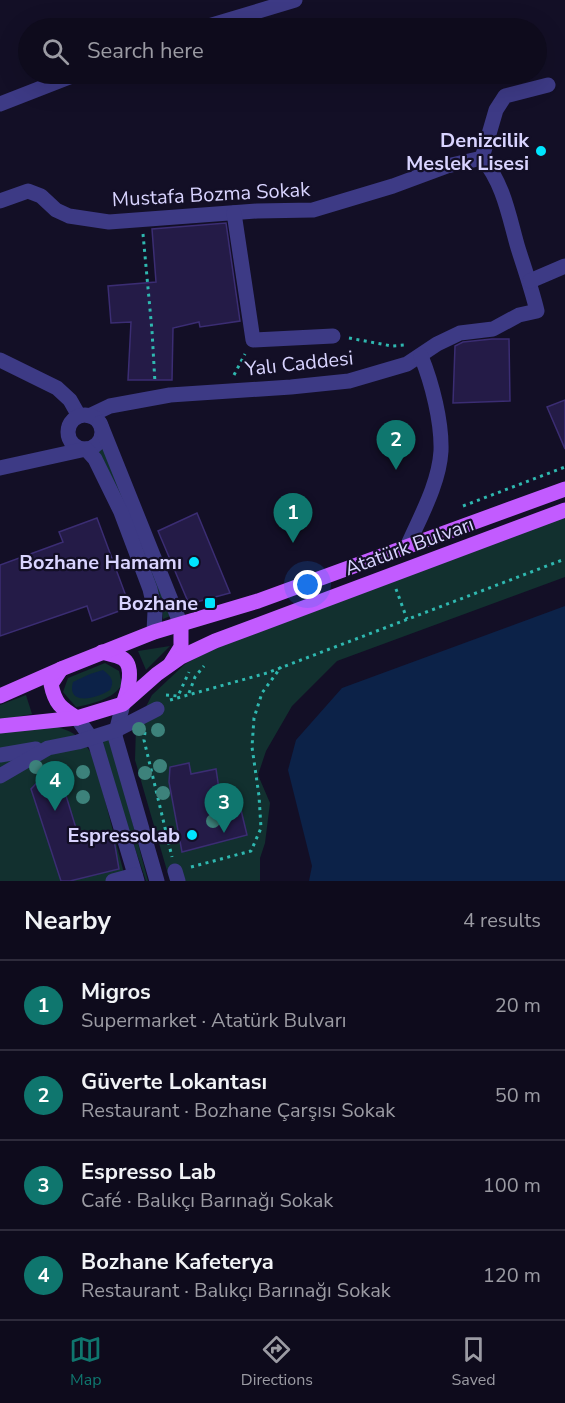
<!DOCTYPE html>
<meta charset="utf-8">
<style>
body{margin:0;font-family:"Nunito Sans",sans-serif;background:#171425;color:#f1f3f6}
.you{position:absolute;left:308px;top:585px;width:21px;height:21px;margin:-15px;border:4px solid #fff;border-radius:50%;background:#1a73e8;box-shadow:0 0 0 9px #1a73e833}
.badge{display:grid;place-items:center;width:39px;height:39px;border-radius:50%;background:#0f766e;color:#fff;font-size:20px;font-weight:700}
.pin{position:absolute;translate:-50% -50px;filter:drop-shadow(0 2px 3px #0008)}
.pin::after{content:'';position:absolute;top:32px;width:21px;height:18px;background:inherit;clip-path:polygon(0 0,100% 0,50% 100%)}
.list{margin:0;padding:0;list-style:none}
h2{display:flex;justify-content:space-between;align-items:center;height:78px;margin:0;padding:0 24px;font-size:26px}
h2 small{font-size:20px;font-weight:400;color:#9b9ba3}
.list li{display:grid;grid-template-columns:39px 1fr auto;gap:18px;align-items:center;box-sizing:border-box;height:90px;padding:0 24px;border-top:2px solid #2e2b3b}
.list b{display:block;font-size:22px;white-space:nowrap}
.list p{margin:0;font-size:20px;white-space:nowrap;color:#9b9ba3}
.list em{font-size:20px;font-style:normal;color:#9b9ba3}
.icon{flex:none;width:33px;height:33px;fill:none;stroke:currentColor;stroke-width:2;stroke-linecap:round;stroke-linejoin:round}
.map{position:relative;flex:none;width:565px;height:881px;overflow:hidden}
.search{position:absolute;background:#0e0b1c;box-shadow:0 6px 24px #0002;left:18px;right:18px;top:18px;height:66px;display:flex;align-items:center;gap:15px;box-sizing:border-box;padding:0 21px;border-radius:33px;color:#9b9ba3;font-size:22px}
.sheet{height:438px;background:#0e0b1c}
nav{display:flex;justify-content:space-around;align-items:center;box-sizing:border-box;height:84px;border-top:2px solid #2e2b3b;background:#0e0b1c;font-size:16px;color:#9b9ba3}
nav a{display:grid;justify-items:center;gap:3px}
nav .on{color:#0f766e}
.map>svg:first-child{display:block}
.green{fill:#12302f}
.water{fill:#0c2248}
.building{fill:#241b47;stroke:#3b2d73;stroke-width:1.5}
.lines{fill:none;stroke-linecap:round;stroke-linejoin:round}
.path{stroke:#2fb8b0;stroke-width:3;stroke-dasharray:3 4.5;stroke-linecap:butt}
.minor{stroke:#3d3a85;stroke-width:15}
.major{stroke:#c25bff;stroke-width:15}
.tree{fill:#3d827b}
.poi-dot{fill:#00e5ff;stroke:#130f26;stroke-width:2}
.labels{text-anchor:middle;stroke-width:4.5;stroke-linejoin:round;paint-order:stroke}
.poi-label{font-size:20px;font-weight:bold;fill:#d9d4ff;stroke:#130f26;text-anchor:end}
.street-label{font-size:20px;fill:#d9d4ff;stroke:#130f26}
</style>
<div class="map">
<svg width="565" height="881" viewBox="0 0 565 881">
<rect width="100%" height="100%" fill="#130f26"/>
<g class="green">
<polygon points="103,448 173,615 163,619 161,599 119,495 96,452"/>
<polygon points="565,512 565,577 337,661 292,706 266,751 258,775 270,803 265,843 260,858 260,881 170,881 135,760 136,726 152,695 185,664 231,639"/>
<polygon points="170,646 146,670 138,651"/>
<path d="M105,663L119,671L122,684C114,699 92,704 76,707L63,692L68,678Z"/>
<polygon points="26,695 32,714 0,720 0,705"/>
<path d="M47,724C73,731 80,734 94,758L126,881H0V729Z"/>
<polygon points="109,734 148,881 146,881 98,738"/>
</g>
<g class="water">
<polygon points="565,606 565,881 309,881 312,866 288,770 296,740 342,688"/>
<path d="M103,670C111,676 115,681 110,690C98,698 66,707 73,682L90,674Z"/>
</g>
<g class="building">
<polygon points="226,223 240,321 200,327 199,322 173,328 172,380 128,380 131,322 111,323 108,286 156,282 152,229"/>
<polygon points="492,339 509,339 510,401 453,403 455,346 463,342"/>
<polygon points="565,400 565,449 547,407"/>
<polygon points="197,513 230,593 189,604 158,531"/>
<polygon points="97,518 130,607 92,621 87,606 0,636 0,565 63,542 59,532"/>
<polygon points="56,763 79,838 113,834 119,869 70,881 61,881 31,789"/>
<polygon points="189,763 191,774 216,769 223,816 241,810 247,835 182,852 169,782 170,767"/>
</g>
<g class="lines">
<g class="path">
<polyline points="143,234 152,331 155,383"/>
<polyline points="349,338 392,346 405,345"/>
<polyline points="234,375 245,354"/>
<polyline points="463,506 565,467"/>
<polyline points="396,589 407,619"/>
<polyline points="189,693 195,677 204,666"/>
<polyline points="166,695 178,696 189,672"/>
<polyline points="170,700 267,673 565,559"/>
<polyline points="145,732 144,740 172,857"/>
<polyline points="191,867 251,851 261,828 259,796 252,747 254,718 262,693 281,667"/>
</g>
<g class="minor">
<polyline points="202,28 295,0"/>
<polyline points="0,104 77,74"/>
<polyline points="482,158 496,110 505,96 548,85"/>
<path d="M0,201L28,191L41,196L56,210L69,216L109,222L257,211L313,210L393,186L447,166L482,158C504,184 509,217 518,248C525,270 532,290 537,311L519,315L493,329L460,333L437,344L407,364L349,381L291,387L170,395L110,406L89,416"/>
<polyline points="234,213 253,340 333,336"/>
<polyline points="530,281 565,266"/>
<polyline points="0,360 57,388 70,400 79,416"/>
<circle cx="85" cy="432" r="17"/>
<polyline points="100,423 181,625"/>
<polyline points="0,468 86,449 95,459 121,512 150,589 155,611 154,632"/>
<path d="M407,547C420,517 439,484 441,451C442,422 432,383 421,356"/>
<polyline points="123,704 115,736 157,881"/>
<polyline points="77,718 96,745 137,881"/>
<polyline points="0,755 36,749"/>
<polyline points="0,776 48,748 78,742 116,730 157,709"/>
<polyline points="175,871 178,881"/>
<polyline points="113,881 135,875"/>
</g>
<g class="major">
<path d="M102,652C108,654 116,655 122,658C135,665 128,691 124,701"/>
<polyline points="171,663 181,647 181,625"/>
<path d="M61,669L51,684C55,704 61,708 77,718"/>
<polyline points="0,696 61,669 154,632 258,601 565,489"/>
<polyline points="0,726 77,718 123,704 157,674 181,657 215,641 565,510"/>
</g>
</g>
<g class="tree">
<circle cx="139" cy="729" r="7"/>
<circle cx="158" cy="730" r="7"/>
<circle cx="160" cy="766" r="7"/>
<circle cx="36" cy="767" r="7"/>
<circle cx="83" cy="772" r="7"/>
<circle cx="145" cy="773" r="7"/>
<circle cx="163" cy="793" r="7"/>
<circle cx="83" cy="797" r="7"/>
<circle cx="213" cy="821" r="7"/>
</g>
<g class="poi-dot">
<circle cx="541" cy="151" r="6"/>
<circle cx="194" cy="562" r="6"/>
<rect x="204" y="597" width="12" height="12" rx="3"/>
<circle cx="192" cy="835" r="6"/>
</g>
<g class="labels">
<g class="poi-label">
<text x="529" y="147">Denizcilik<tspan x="529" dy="23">Meslek Lisesi</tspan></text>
<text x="182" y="569">Bozhane Hamamı</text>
<text x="198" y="610">Bozhane</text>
<text x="180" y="842">Espressolab</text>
</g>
<g class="street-label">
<text transform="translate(211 194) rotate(-3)" y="7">Mustafa Bozma Sokak</text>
<text transform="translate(299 363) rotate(-6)" y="7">Yalı Caddesi</text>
<text transform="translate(409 546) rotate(-20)" y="7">Atatürk Bulvarı</text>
</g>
</g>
</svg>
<div class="you"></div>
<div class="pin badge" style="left:293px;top:543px">1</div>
<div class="pin badge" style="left:396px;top:470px">2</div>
<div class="pin badge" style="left:224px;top:833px">3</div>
<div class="pin badge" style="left:55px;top:811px">4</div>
<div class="search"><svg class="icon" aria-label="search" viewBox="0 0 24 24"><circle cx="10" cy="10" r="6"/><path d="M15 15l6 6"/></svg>Search here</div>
</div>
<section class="sheet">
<h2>Nearby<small>4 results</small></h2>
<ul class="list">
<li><span class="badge">1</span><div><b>Migros</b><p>Supermarket · Atatürk Bulvarı</p></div><em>20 m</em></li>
<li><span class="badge">2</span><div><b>Güverte Lokantası</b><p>Restaurant · Bozhane Çarşısı Sokak</p></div><em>50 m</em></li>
<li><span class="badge">3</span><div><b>Espresso Lab</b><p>Café · Balıkçı Barınağı Sokak</p></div><em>100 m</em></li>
<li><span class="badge">4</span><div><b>Bozhane Kafeterya</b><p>Restaurant · Balıkçı Barınağı Sokak</p></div><em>120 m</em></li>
</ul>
</section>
<nav>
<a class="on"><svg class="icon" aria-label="map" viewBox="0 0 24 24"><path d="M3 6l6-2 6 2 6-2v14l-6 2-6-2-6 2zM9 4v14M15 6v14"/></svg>Map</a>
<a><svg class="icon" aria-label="directions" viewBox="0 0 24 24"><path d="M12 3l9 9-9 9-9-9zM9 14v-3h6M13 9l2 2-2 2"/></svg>Directions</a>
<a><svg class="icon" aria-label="saved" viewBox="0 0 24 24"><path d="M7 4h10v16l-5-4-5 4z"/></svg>Saved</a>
</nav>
